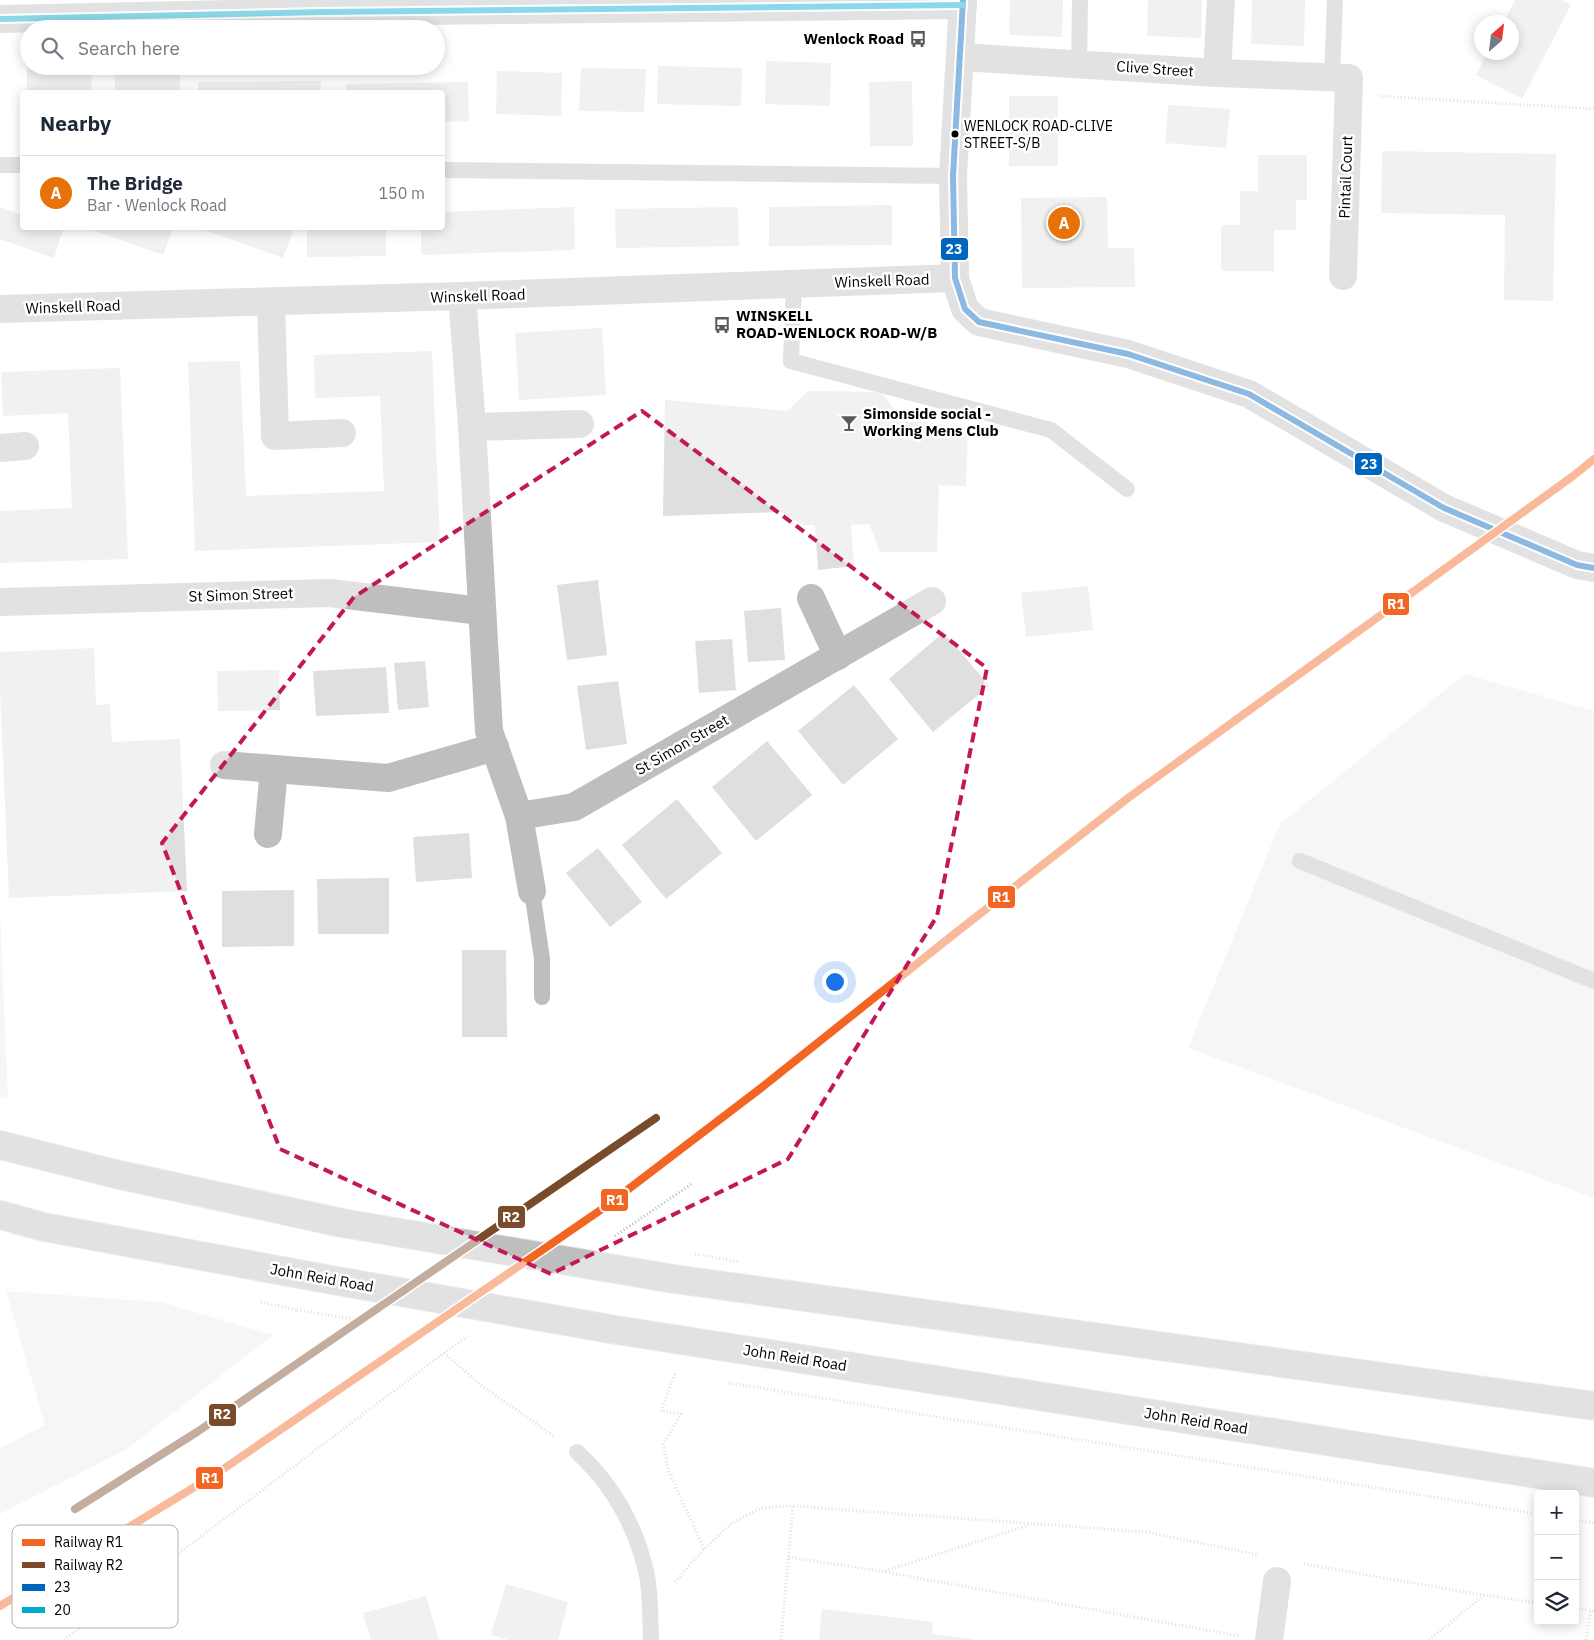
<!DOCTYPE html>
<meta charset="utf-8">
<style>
body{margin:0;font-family:"IBM Plex Sans",sans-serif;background:#f2f2f3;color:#1f2937}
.controls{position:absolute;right:15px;bottom:15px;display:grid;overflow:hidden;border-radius:5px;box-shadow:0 2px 12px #0003}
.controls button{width:45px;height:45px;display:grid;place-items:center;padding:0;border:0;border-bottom:1px solid #e0e1e3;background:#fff;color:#1f2937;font:25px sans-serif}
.compass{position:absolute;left:1474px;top:15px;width:45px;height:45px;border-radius:50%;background:#fff;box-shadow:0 2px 12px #0003;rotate:28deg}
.you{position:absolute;left:834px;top:981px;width:18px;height:18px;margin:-12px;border:4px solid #fff;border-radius:50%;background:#1a73e8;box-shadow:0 0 0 8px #1a73e833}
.badge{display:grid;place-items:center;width:32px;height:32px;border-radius:50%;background:#d93025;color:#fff;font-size:16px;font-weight:700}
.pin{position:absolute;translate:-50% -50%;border:2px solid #fff;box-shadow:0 1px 5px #0006}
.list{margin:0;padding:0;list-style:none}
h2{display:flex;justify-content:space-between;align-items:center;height:65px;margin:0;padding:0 20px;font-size:21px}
h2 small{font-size:16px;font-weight:400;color:#747a83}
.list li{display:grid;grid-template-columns:32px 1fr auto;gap:15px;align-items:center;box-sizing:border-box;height:75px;padding:0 20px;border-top:1px solid #e0e1e3}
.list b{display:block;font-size:19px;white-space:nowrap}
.list p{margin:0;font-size:16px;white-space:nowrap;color:#747a83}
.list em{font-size:16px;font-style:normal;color:#747a83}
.icon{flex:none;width:28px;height:28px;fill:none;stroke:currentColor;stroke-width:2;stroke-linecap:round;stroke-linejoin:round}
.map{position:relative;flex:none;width:1594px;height:1640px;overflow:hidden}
.search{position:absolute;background:#fff;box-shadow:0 2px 12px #0003;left:20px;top:20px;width:425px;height:55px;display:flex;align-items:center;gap:12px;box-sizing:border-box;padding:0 18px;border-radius:28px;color:#747a83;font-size:19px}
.panel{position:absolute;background:#fff;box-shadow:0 2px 12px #0003;left:20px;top:90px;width:425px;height:140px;border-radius:5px}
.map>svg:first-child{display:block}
.green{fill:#ececec}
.building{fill:#dfdfdf}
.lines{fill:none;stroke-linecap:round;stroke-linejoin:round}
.trunk-casing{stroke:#dbdbdb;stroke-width:30}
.path{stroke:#b9b9b9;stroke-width:3;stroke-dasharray:1 2.5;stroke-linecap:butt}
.service{stroke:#bebebe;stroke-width:16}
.minor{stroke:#bebebe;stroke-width:28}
.tertiary{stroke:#bebebe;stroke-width:28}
.trunk{stroke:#bebebe;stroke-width:28}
.trunk-bridge-casing{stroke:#dbdbdb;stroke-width:30;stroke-linecap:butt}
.path-bridge{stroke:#b9b9b9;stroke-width:3;stroke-dasharray:1 2.5;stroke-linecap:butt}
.trunk-bridge{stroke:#bebebe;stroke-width:28}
.bus-1-casing{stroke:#fff;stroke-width:10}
.bus-2-casing{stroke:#fff;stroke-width:10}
.bus-1{stroke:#0065bd;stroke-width:6}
.bus-2{stroke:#00a9ce;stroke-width:6}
.rail-1-casing{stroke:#fff;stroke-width:11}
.rail-2-casing{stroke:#fff;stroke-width:11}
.rail-1{stroke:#f26522;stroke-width:8}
.rail-2{stroke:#7a4b2a;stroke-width:8}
.marked{fill:none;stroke:#c2185b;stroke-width:4;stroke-dasharray:10 6;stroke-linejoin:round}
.bus-dot{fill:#000;stroke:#fff;stroke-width:2}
.labels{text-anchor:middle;stroke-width:5;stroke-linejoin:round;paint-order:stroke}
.bus-label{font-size:14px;fill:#000;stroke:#fff;text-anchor:start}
.poi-label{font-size:15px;font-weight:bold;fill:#000;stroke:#fff;text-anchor:start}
.street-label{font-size:15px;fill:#000;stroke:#fff}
.key{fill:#fff;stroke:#b2b2b2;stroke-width:1}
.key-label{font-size:14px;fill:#000}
.line-badge{stroke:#fff;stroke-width:2}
.badge-label{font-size:14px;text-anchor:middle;font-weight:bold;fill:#fff}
</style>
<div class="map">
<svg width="1594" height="1640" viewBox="0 0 1594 1640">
<rect width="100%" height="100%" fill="#fff"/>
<g class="green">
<polygon points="1465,674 1594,711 1594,1198 1188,1048 1280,824"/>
<polygon points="0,912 8,1098 0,1096"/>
<polygon points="6,1291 160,1302 273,1335 127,1449 0,1514 0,1448 45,1425"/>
</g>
<g class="building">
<polygon points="1010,0 1063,0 1062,37 1009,35"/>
<polygon points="1148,0 1202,0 1201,38 1147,36"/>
<polygon points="1252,0 1305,0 1304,46 1251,44"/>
<polygon points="1515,0 1562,0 1571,5 1522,99 1476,75 1488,52 1512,52 1512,22 1504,22"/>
<polygon points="766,61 831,63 830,106 765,104"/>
<polygon points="27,66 92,66 91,92 27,92"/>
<polygon points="658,66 742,68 741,106 657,104"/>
<polygon points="581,68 646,69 644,112 579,111"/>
<polygon points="497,71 562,73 561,116 496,114"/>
<polygon points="115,72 180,73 180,92 115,92"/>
<polygon points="321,81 321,92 198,92 198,82"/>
<polygon points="912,81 913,146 870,146 869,82"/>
<polygon points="468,82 469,121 442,122 442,92 346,92 346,84"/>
<rect x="1009" y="96" width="49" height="70"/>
<polygon points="1168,105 1230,109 1226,148 1165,143"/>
<polygon points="1382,151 1556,154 1553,301 1504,300 1505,215 1381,213"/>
<polygon points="1258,155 1307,155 1307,200 1296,200 1296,230 1274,230 1274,271 1221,271 1221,225 1240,225 1240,191 1258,191"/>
<polygon points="1107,197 1108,248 1134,248 1135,287 1022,288 1021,198"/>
<polygon points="892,205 892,245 769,246 769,207"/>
<polygon points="0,207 22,215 22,228 56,228 63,230 54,258 0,239"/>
<polygon points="574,207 575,250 421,255 421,228 442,228 442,212"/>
<polygon points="738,207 739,246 616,248 615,209"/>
<polygon points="87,228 173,228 163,255"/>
<polygon points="199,228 285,228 293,231 283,258"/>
<polygon points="307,228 386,228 386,256 307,257"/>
<polygon points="602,328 606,395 519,400 515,333"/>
<polygon points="432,351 440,542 195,551 188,362 240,361 246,496 384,491 380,396 315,398 314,355"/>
<polygon points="120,368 128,559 0,563 0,511 72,508 68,413 3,416 1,372"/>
<polygon points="808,391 881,392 903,421 968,427 966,486 939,485 937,552 880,552 869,524 851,525 854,566 818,570 815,525 802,525 781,512 663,516 665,400 787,411"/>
<polygon points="598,580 607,655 567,660 557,585"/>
<polygon points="1088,586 1093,630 1026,637 1021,593"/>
<polygon points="781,608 785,660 748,662 744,611"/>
<polygon points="944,632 989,686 933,732 889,679"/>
<polygon points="732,639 736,690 699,693 695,641"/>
<polygon points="94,648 96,705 110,704 112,742 180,739 187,891 9,898 0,689 0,652"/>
<polygon points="425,661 429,707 398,710 394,663"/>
<polygon points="386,667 389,713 316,716 313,671"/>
<polygon points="279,670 280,710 218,711 217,671"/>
<polygon points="618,681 627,744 586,750 577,686"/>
<polygon points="854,685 898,739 843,785 798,731"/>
<polygon points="767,741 812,795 756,841 712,787"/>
<polygon points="677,799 722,853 666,899 622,845"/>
<polygon points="469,833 472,878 416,882 413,837"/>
<polygon points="598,848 642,902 610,927 566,873"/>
<polygon points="389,878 389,934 318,934 317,879"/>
<polygon points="294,890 294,946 222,947 222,891"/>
<polygon points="462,950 506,950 507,1037 462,1037"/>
<polygon points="506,1584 568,1602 558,1640 509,1640 491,1635"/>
<polygon points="426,1596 439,1640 371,1640 363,1613"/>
<polygon points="822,1609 933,1622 932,1634 972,1639 972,1640 819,1640"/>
</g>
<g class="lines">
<g class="trunk-casing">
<g id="trunk">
<polyline points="0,1145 111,1173 342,1223"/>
<polyline points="0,1215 44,1227 332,1280"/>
<polyline points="674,1279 1594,1406"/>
<polyline points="610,1329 1594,1483"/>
</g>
</g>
<g class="path">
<polyline points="1380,96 1594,109"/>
<polyline points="615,1236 693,1183"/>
<polyline points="261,1302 297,1310"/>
<polyline points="444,1353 482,1386 555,1437"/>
<polyline points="675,1374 661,1411 681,1414 663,1445 669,1472 704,1549"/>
<polyline points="729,1383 1538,1514"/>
<polyline points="1575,1520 1594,1523"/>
<polyline points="789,1557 885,1572 1239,1636"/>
<polyline points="1304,1564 1465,1592 1538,1603"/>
<polyline points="885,1571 1029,1525"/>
<polyline points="675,1582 704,1549 731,1524 761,1508 793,1506 1146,1532 1259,1555"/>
<polyline points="1575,1608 1594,1611"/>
<polyline points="64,1640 444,1353 467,1337"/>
<polyline points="781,1640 793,1506"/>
<polyline points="1429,1640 1484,1595"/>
<polyline points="1586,1640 1591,1610"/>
</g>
<g class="service">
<polyline points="1079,64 1080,0"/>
<polyline points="1332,77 1335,0"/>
<polyline points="0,165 22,165"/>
<polyline points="442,170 953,176"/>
<polyline points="794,284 791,361 1051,430 1127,489"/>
<polyline points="1300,861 1594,981"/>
<polyline points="532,891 542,959 542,997"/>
<path d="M577,1452C612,1484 635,1525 646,1571C651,1591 650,1618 651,1640"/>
</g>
<g class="minor">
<polyline points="0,19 322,12 963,5"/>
<polyline points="961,57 1217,73 1349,78 1343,276"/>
<polyline points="1217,73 1221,0"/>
<polyline points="462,296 472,427 489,731 519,816 532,891"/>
<polyline points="271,302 275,436 342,433"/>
<polyline points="472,427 580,424"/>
<polyline points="0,448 25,446"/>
<polyline points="811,598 838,656"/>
<polyline points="0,602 330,593 481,611"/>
<polyline points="224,765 388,778 495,747"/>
<polyline points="519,816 574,807 932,601"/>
<polyline points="268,834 274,769"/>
<polyline points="1269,1640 1277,1581"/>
</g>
<g class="tertiary">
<polyline points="963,0 953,176 955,278 965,309 979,322 1128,354 1249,394 1444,508 1577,565 1594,568"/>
<polyline points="0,309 462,296 955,278"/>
</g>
<use href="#trunk" class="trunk"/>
<g class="trunk-bridge-casing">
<g id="trunk-bridge">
<polyline points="342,1223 674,1279"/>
<polyline points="332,1280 610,1329"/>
</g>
</g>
<g class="path-bridge">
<polyline points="695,1254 740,1262"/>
<polyline points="297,1310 359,1320"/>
</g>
<use href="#trunk-bridge" class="trunk-bridge"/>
<g class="bus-1-casing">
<polyline id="bus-1" points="963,0 953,176 955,278 965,309 979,322 1128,354 1249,394 1444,508 1577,565 1594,568"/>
</g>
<g class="bus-2-casing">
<polyline id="bus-2" points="0,19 322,12 963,5"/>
</g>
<use href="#bus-1" class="bus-1"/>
<use href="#bus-2" class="bus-2"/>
<g class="rail-1-casing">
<polyline id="rail-1" points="0,1606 219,1472 605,1207 761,1088 958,931 1128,798 1573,476 1594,459"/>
</g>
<g class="rail-2-casing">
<polyline id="rail-2" points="75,1509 197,1432 656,1118"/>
</g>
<use href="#rail-1" class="rail-1"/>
<use href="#rail-2" class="rail-2"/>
</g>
<path d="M0 0H1594V1640H0ZM642,411L987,668L937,916L788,1159L551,1274L280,1149L162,843L354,597Z" fill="#fff" fill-opacity=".55" fill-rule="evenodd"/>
<path class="marked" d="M642,411L987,668L937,916L788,1159L551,1274L280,1149L162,843L354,597Z"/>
<defs>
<g id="bus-bare" transform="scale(1.35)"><path d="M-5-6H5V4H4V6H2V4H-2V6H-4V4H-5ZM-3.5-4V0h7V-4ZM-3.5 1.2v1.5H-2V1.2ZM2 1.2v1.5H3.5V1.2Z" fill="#595959" stroke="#fff" stroke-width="2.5" paint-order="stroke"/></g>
<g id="bar-bare" transform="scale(1.35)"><path d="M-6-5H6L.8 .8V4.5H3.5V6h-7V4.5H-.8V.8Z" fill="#595959" stroke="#fff" stroke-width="2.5" paint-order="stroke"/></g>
</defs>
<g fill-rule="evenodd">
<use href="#bus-bare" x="918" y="39"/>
<use href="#bus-bare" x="722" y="325"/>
<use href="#bar-bare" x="849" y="423"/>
</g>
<circle class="bus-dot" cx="955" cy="134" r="4.5"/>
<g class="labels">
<g class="bus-label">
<text x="964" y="131">WENLOCK ROAD-CLIVE<tspan x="964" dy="17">STREET-S/B</tspan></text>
</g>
<g class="poi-label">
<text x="904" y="44" text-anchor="end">Wenlock Road</text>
<text x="736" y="321">WINSKELL<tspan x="736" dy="17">ROAD-WENLOCK ROAD-W/B</tspan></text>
<text x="863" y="419">Simonside social -<tspan x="863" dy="17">Working Mens Club</tspan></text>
</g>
<g class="street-label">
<text transform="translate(1155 69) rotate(4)" y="5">Clive Street</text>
<text transform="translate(1346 177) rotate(-88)" y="5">Pintail Court</text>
<text transform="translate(882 281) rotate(-2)" y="5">Winskell Road</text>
<text transform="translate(478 296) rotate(-2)" y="5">Winskell Road</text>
<text transform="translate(73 307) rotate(-2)" y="5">Winskell Road</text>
<text transform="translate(241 595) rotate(-2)" y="5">St Simon Street</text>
<text transform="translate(682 745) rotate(-30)" y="5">St Simon Street</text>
<text transform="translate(322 1278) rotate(10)" y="5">John Reid Road</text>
<text transform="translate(795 1358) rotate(9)" y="5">John Reid Road</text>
<text transform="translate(1196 1421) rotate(9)" y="5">John Reid Road</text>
</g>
</g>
<rect x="12" y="1525" width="166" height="103" rx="8" class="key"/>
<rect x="22" y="1539" width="23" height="7" fill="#f26522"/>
<rect x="22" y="1562" width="23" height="6" fill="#7a4b2a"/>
<rect x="22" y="1584" width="23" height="7" fill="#0065bd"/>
<rect x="22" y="1607" width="23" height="6" fill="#00a9ce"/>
<g class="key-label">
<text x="54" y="1547">Railway R1</text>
<text x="54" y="1570">Railway R2</text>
<text x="54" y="1592">23</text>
<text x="54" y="1615">20</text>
</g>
<g class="line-badge">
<rect x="940" y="237" width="29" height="24" rx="5" fill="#0065bd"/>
<rect x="1354" y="452" width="29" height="24" rx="5" fill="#0065bd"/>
<rect x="1382" y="592" width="28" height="24" rx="5" fill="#f26522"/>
<rect x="987" y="885" width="29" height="24" rx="5" fill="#f26522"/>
<rect x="600" y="1188" width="29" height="24" rx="5" fill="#f26522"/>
<rect x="497" y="1205" width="29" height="24" rx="5" fill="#7a4b2a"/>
<rect x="208" y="1403" width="29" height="24" rx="5" fill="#7a4b2a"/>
<rect x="195" y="1466" width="29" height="24" rx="5" fill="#f26522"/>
</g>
<g class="badge-label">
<text x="954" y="254">23</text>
<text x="1369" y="469">23</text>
<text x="1396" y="609">R1</text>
<text x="1001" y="902">R1</text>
<text x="615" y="1205">R1</text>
<text x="511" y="1222">R2</text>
<text x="222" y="1419">R2</text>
<text x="210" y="1483">R1</text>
</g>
</svg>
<div class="controls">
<button>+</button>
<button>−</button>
<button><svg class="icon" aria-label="layers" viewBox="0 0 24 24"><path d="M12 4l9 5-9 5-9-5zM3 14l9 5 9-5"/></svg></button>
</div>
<svg class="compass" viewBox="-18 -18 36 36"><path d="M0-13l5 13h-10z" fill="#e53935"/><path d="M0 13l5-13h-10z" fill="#747a83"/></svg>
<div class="you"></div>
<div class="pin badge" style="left:1064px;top:223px;background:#e8710a">A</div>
<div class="search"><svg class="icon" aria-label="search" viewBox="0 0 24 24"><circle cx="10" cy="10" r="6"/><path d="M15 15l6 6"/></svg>Search here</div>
<section class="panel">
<h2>Nearby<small></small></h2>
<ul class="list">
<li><span class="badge" style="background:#e8710a">A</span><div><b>The Bridge</b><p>Bar · Wenlock Road</p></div><em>150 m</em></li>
</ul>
</section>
</div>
